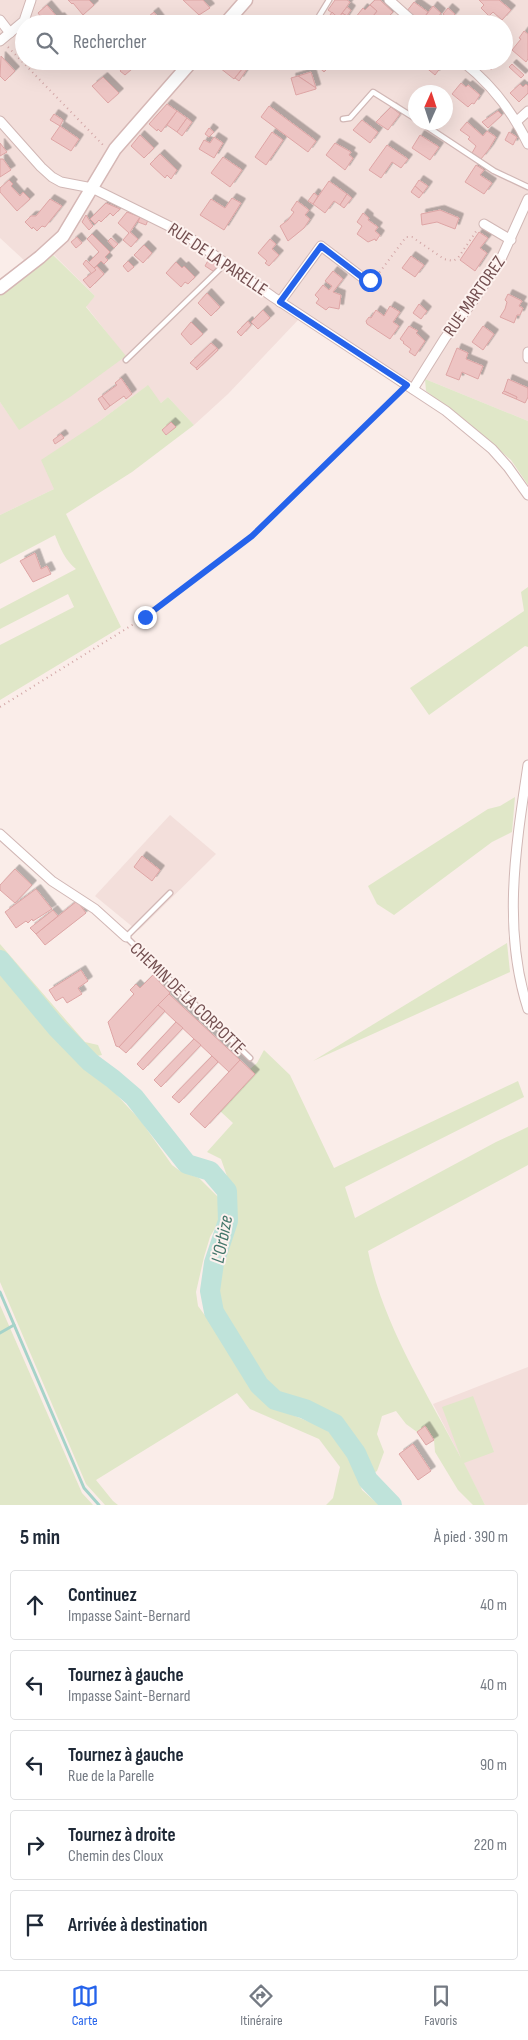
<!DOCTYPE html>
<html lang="fr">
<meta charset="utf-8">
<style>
body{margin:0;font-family:"Sofia Sans Condensed",sans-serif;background:#f6f6f7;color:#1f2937}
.compass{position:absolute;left:408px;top:85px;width:45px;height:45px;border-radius:50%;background:#fff;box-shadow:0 5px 20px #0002;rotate:3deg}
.stop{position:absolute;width:15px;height:15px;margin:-11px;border:4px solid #2563eb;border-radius:50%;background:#fff}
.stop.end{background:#2563eb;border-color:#fff;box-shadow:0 1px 5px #0008}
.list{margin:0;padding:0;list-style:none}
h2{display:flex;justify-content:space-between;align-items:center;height:65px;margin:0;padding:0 20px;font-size:21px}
h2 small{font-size:16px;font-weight:400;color:#747a83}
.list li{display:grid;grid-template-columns:32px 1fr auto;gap:15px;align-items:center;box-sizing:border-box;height:70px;margin:0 10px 10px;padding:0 10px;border:1px solid #e0e1e3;border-radius:5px}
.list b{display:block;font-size:19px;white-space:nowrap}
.list p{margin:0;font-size:16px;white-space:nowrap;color:#747a83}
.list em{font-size:16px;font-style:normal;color:#747a83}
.icon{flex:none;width:28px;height:28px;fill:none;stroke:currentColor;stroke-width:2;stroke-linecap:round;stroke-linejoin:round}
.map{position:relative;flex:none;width:528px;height:1505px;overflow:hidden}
.search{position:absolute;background:#fff;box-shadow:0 5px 20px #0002;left:15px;right:15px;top:15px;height:55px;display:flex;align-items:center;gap:12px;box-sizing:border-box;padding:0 18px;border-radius:28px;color:#747a83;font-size:19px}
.sheet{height:465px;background:#fff}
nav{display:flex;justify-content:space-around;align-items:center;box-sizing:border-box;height:70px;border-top:1px solid #e0e1e3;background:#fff;font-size:14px;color:#747a83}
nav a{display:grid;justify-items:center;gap:2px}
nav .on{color:#2563eb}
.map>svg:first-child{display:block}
.residential{fill:#f3dfdb;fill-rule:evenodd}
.green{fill:#e0e7c8}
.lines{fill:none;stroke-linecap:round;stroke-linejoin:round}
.stream{stroke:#a6d3c9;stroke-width:3}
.river{stroke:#bfe3da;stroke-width:20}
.building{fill:#edc4c3;stroke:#dea5a5;filter:url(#shadow)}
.lane-casing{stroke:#d1b7b5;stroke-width:7}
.street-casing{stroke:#d1b7b5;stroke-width:11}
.secondary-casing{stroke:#d5b7b5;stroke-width:15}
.path{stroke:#d2a6a6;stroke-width:2;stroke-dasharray:1 4;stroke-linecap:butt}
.lane{stroke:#fff;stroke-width:4.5}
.street{stroke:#fff;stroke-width:9}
.secondary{stroke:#fff;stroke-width:12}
.route{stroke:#2563eb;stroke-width:6}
.labels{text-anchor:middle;stroke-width:4;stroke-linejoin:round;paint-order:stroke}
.street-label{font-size:18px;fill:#734f50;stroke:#fdf2ef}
.water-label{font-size:19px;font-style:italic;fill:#44766b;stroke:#fdf2ef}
</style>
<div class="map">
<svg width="528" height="1505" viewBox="0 0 528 1505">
<defs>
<filter id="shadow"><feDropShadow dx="4.5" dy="-4.5" stdDeviation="0" flood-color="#0004"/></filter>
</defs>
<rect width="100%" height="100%" fill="#faede9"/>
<g class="residential">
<path d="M0,0H528V421L425,379L407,392L299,319L228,394L194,425L168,397L161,403L147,386L97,423L54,489L0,515V402L19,429L125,356L86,306L95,296L54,255L37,266L26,262L0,238ZM24,24H504V61H24ZM416,92H446V122H416Z"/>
<polygon points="170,815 216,854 139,930 134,928 95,896"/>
<polygon points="528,1367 528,1503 526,1505 485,1505 433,1404"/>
</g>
<g class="green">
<polygon points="53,255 95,296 86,307 126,356 70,397 19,430 0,402 0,293"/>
<polygon points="425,379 528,421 528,485 511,460 474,428 426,391"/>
<path d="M148,385L161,403L168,397L194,425L132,472L66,514L121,627L0,700V645L74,607L68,594L0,629V609L76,569C65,560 60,548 55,535L0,564V515L54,489L41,460L97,423Z"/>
<polygon points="528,587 528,647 525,646 429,715 410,688 524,611 521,592"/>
<polygon points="515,797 512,832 492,842 394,915 377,904 368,886 488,809 500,806"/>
<polygon points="507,943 510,972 313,1061"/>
<polygon points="0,944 85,1042 98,1045 102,1055 77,1060 82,1067 114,1092 141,1121 172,1165 180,1171 199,1178 218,1197 220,1219 210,1237 204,1257 196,1292 198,1306 254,1382 264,1400 280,1410 322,1427 334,1436 351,1458 354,1470 362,1490 379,1505 326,1505 333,1498 340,1467 319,1439 250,1409 237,1393 96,1480 113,1501 118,1505 105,1505 86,1484 0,1282"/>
<path d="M264,1050L290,1075L334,1168L518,1081L524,1097L345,1187L355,1218L496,1142L528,1127V1165L368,1251C383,1325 426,1391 461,1458L442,1407L473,1396L494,1452L464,1463L485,1505H473L458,1490L435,1452L434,1440L425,1427L417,1432L406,1424L396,1411L382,1416L377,1434L384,1452L377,1471L372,1474L364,1457L338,1421L293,1400L279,1395L262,1381L227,1323L218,1300V1286L234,1222L235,1199L221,1159L207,1152L233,1123L220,1111L255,1074L250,1069L257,1063Z"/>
<polygon points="0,1305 82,1493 93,1505 0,1505"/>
</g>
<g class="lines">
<g class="stream">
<polyline points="0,1292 84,1488 99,1505"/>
<polyline points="0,1333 14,1325"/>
</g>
<polyline class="river" points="0,960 57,1028 90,1062 113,1079 134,1097 187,1164 210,1171 227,1191 228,1221 214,1263 210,1291 214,1312 259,1385 275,1400 305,1409 335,1424 356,1453 368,1480 392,1505"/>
</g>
<g class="building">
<polygon points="68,0 89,0 94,5 83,15 73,3 72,4"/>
<polygon points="183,0 203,0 210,8 199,15"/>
<polygon points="335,0 347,0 350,2 339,18 328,10"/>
<polygon points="375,0 380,0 393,12 381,24 373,16 377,11 370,5"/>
<polygon points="479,0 499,0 511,10 502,20 493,12 489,16 481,8 484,5"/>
<polygon points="414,2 428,12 421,22 407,11"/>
<polygon points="47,5 58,18 60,17 64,22 46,24 38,13"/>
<polygon points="370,5 377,11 373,16 378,22 376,24 362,24 355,18 363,8 365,10"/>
<polygon points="433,6 441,13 433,24 423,24 421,22"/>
<polygon points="347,7 351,10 347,16 342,13"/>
<polygon points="448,8 455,14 450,20 443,14"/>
<polygon points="154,12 160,20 157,24 149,16"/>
<polygon points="332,12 335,15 329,24 324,24"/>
<polygon points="342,13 347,16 342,24 329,24 335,15 339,18"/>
<polygon points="524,31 528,34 528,59 526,62 512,50 521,39 519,38"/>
<polygon points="1,56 15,71 5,81 0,76"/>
<polygon points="120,61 138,61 139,63 125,75 120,71 124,66"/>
<polygon points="225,61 240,61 245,65 234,79 220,68"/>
<polygon points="312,61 324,61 330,66 324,72"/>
<polygon points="418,61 442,61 444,63 435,75"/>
<polygon points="482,61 498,61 491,70"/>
<polygon points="512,64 524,75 521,78 509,67"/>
<polygon points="244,67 247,69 239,81 235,78"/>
<polygon points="311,72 316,88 298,76"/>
<polygon points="298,76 316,88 316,89 296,95 291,78"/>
<polygon points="103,77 119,93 108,103 92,86"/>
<polygon points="461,83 466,87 468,85 480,95 474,104 472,103 468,107 452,94"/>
<polygon points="520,84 523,87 526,84 528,86 528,93 519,102 510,93"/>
<polygon points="167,104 177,111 161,132 158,129 157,131 149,124"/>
<polygon points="269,106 316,141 308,152 261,117"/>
<polygon points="391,107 400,114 388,130 376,122"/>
<polygon points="177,111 187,118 177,132 167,125"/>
<polygon points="498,111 502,115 488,128 482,122"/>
<polygon points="54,114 63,120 60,126 50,120"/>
<polygon points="187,118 192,122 182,136 177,132"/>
<polygon points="362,120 378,132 370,143 353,130"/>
<polygon points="467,122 483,136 487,131 496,137 489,149 481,159 472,153 476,146 468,139 470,137 460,130"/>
<polygon points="60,126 79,139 71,151 51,139"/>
<polygon points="209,128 214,132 209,137 205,134"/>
<polygon points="272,132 283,140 266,165 255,157"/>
<polygon points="509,132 517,137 513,145 505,140"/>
<polygon points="140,135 154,148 144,158 131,146"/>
<polygon points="420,135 439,147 430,160 412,148"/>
<polygon points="214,137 223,143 214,158 199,149 204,140 210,143"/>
<polygon points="0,143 7,152 0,156"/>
<polygon points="335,143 351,152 349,155 353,158 345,170 326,155"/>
<polygon points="387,145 408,159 401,168 392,162 381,178 369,170"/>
<polygon points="160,154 177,170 171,179 167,175 165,178 150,164"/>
<polygon points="223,157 242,170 230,187 211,173"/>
<polygon points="0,159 3,159 11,170 0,177"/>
<polygon points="476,165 484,170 480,175 492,183 484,194 465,182"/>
<polygon points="9,180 13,184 11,186 20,196 23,192 30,199 17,211 0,192 0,188"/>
<polygon points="419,180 428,186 423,193 415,186"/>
<polygon points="329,181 347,194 340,205 334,201 325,213 313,204"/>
<polygon points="415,186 423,193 419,198 411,192"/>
<polygon points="314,193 318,196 313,204 308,201"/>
<polygon points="347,194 352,198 344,208 340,205"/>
<polygon points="232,198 241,203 224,230 200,215 211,199 225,208"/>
<polygon points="50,199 62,206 45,227 42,226 37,231 33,227 32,229 25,222 31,216 36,216"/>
<polygon points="297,201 309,210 305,215 310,219 304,228 288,241 280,226 288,220 294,212 291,210"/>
<polygon points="106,203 120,209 113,216 110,213 101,222 99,220 95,224 90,219"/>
<polygon points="440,210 459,218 455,229 437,222 422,225 421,214"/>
<polygon points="127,212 140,217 130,232 138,239 131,247 123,240 129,233 118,223"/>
<polygon points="363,213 369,218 368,220 378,227 375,231 380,235 376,241 375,239 368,242 357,234 362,226 357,222"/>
<polygon points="86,215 93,226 89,230 82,222"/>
<polygon points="140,217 148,220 146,225 138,222"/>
<polygon points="479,232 488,238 480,248 487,253 475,271 460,260"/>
<polygon points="92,234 110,252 105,257 108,260 104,264 101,261 94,268 88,263 99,252 87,239"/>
<polygon points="77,237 82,243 76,248 71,242"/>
<polygon points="111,238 118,244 114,248 108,241"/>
<polygon points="270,239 276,244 272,249 279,255 269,266 265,263 267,261 258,253"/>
<polygon points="144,245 152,253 143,263 134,255"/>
<polygon points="411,256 424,265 415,277 402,268"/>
<polygon points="210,257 220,264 213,271 205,266"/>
<polygon points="86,260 96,270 92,274 83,264"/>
<polygon points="128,261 134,267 128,272 123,266"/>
<polygon points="176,262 182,268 184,266 195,277 188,284 185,282 181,287 166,273"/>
<polygon points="97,266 104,274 90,288 83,280 96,270 94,268"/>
<polygon points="333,271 343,279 333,292 341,295 339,309 329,307 326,310 316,303 319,299 315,295 323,285 329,290 332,286 325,281"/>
<polygon points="207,293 220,307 211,316 198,303"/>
<polygon points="508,294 522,301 519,306 523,308 520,315 517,315 514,323 500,317 505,309 507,302 505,300"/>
<polygon points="419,304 427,311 421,319 413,313"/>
<polygon points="390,306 400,312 393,322 399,326 390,339 367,324 366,321 369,317 371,318 376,310 384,316"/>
<polygon points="263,310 270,318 258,329 251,322"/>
<polygon points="248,321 251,325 241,336 237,332"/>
<polygon points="191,322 203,334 191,345 181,334"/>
<polygon points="409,326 418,331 416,333 425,341 415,356 409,352 411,349 403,343 404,342 400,339"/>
<polygon points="483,326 494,334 483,350 472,342"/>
<polygon points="211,343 217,348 196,368 190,363"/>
<polygon points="217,348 218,350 197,370 196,368"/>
<polygon points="457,348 468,353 466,359 483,366 478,379 462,372 459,380 446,375"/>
<polygon points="121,378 132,394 126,399 124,396 110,406 102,396 117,385 115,383"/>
<polygon points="508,379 528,388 528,397 525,403 516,399 517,397 504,391"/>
<polygon points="504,391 517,397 516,399 502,393"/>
<polygon points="102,396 110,406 105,410 98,399"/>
<polygon points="171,422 176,427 166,435 162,430"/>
<polygon points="61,434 64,438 55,444 53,440"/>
<polygon points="35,553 41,569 47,566 51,574 33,582 20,561"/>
<polygon points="142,856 160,870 152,881 134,867"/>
<polygon points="15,869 32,885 15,903 0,890 0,885"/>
<polygon points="36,889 52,909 33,921 32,919 28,923 26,921 16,928 5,912"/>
<polygon points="77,901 86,913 45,945 36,934"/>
<polygon points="53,910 58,916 36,934 30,928"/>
<polygon points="81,970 88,981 78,988 82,994 67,1003 63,997 56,1001 49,990"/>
<polygon points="153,975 170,993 119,1047 116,1046 108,1022 134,994 130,990 136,984 140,988"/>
<polygon points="169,994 240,1060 229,1072 158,1005"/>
<polygon points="158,1005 165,1011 126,1053 119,1047"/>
<polygon points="176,1022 183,1028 143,1070 137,1064"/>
<polygon points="194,1039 201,1045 161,1087 154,1080"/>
<polygon points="212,1056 218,1062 179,1103 172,1097"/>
<polygon points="240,1060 255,1074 205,1128 190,1114"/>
<polygon points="425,1426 434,1440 426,1445 417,1432"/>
<polygon points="413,1444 431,1471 418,1480 399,1454"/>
</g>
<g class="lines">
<g class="lane-casing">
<g id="lane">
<polyline points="318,18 329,0"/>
<polyline points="343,119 350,118 373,92 416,119"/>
<polyline points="420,122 494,171 528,187"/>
<polyline points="126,360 226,263"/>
<polyline points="170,893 126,937 250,1058"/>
</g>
</g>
<g class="street-casing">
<g id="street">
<polyline points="389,0 416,24"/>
<polyline points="0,20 10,33"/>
<polyline points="0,41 24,21 31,0"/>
<path d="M462,61C490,83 513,112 528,144"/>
<polyline points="0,121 41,167 52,177 61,182 92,188 183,233 273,297 446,411 492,449 508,467 528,495"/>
<polyline points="517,121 528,111"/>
<polyline points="484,224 511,240"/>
<polyline points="280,302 321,246 363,278"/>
<polyline points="528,352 528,358"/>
<polyline points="413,389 445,338 476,297 501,259 528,199"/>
<path d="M528,765C516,845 502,929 528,1009"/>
<polyline points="0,834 52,881 95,909 126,937"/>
</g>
</g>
<g class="secondary-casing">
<g id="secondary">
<polyline points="225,24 246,0"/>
<polyline points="0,288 40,257 63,236 115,149 192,61"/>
</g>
</g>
<g class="path">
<polyline points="8,47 104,146"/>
<polyline points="372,279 379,273 406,237 412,237 444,259 453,261 458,258 477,230"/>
<polyline points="0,707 145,617 252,536 400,392"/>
</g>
<use href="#lane" class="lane"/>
<use href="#street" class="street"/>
<use href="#secondary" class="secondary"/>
</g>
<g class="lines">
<polyline class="route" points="145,617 252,536 407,385 280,302 321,246 363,278 370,280"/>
</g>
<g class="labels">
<g class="street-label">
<text transform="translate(218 259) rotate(34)" y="6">RUE DE LA PARELLE</text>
<text transform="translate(474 296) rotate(-55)" y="6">RUE MARTOREZ</text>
<text transform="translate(188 998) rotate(44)" y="6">CHEMIN DE LA CORPOTTE</text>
</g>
<g class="water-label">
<text transform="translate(221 1239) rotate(-79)" y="7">L'Orbize</text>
</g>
</g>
</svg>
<svg class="compass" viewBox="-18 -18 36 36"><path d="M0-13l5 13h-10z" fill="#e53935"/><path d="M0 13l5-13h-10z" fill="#747a83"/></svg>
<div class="stop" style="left:370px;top:280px"></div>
<div class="stop end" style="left:145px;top:617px"></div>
<div class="search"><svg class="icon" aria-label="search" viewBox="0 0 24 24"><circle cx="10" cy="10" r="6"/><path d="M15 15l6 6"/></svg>Rechercher</div>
</div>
<section class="sheet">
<h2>5 min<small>À pied · 390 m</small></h2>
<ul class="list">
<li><svg class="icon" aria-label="ahead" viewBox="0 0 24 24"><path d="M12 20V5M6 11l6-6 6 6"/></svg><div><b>Continuez</b><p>Impasse Saint-Bernard</p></div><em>40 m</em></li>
<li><svg class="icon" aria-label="left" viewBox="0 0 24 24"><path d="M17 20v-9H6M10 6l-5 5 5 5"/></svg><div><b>Tournez à gauche</b><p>Impasse Saint-Bernard</p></div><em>40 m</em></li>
<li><svg class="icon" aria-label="left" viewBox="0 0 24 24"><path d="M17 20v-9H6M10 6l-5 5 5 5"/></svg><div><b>Tournez à gauche</b><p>Rue de la Parelle</p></div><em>90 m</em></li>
<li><svg class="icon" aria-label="right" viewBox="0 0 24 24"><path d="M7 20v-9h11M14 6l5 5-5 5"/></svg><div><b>Tournez à droite</b><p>Chemin des Cloux</p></div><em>220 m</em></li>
<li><svg class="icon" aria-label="arrive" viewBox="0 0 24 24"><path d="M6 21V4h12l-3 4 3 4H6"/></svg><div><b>Arrivée à destination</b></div></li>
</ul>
</section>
<nav>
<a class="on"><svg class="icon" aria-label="map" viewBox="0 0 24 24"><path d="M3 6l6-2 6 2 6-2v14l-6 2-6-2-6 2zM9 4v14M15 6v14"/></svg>Carte</a>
<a><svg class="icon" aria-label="directions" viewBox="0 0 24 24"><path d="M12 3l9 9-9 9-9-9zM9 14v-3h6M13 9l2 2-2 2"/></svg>Itinéraire</a>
<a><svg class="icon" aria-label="saved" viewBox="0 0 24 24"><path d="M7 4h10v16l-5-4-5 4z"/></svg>Favoris</a>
</nav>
